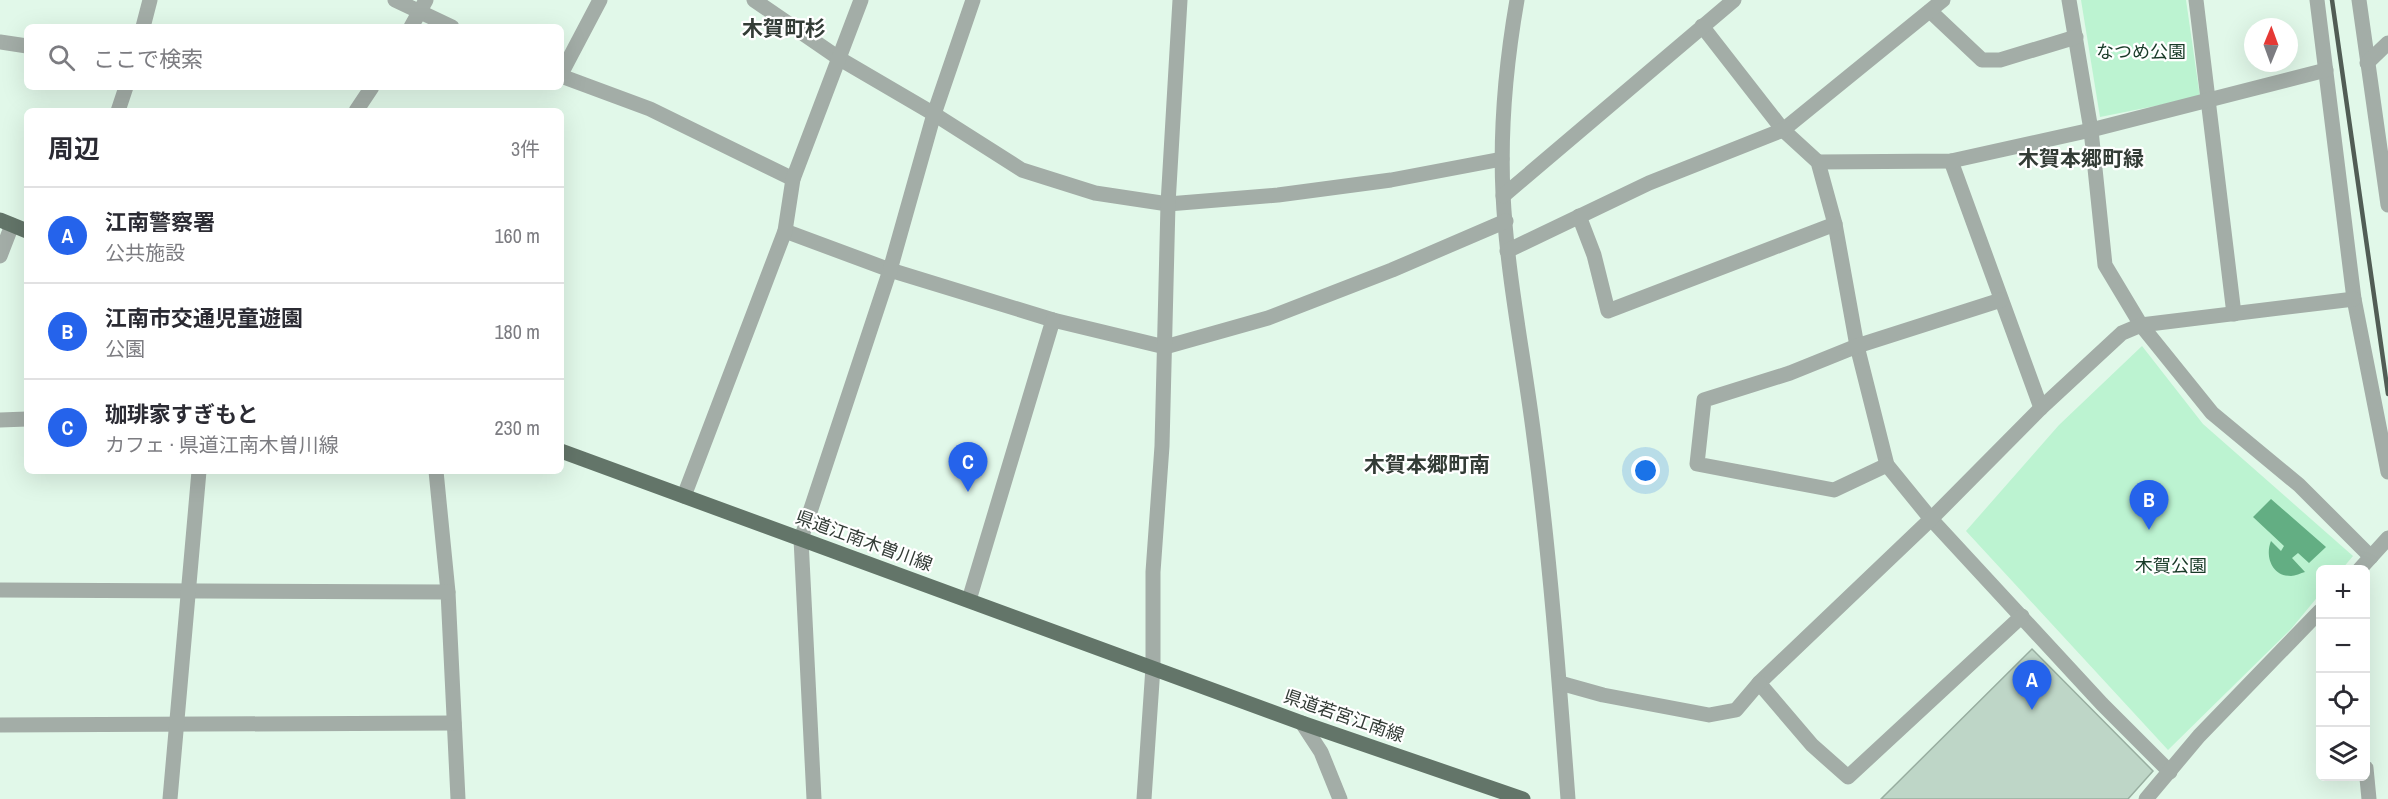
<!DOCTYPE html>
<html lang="ja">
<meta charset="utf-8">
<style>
body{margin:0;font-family:"Archivo Narrow","Noto Sans JP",sans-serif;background:#f7f7f7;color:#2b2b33}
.controls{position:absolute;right:18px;bottom:18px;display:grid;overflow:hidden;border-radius:9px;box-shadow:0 6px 24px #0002}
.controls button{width:54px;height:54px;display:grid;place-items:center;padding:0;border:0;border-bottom:2px solid #e1e1e2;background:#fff;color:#2b2b33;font:30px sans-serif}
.compass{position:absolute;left:2244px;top:18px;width:54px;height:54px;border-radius:50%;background:#fff;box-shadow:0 6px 24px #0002;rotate:1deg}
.you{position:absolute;left:1646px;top:471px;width:21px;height:21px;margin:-15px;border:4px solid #fff;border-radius:50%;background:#1a73e8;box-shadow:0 0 0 9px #1a73e833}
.badge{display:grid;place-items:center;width:39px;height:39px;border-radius:50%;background:#2563eb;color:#fff;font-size:20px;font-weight:700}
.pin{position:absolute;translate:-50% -50px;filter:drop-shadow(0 2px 3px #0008)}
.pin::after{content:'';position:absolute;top:32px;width:21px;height:18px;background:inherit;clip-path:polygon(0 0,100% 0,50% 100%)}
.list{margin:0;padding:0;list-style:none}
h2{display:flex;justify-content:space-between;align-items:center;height:78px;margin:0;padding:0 24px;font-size:26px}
h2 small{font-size:20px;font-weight:400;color:#7c7c81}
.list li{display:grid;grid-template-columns:39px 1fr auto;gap:18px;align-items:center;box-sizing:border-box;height:96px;padding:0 24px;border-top:2px solid #e1e1e2}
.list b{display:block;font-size:22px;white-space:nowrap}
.list p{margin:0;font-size:20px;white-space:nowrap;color:#7c7c81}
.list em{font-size:20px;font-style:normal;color:#7c7c81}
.icon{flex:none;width:33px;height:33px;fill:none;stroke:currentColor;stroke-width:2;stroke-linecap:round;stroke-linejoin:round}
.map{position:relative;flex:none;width:2388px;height:799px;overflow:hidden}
.search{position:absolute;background:#fff;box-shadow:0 6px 24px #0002;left:24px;top:24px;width:540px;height:66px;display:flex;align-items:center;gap:15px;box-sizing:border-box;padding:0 21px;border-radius:9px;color:#7c7c81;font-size:22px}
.panel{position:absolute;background:#fff;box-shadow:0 6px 24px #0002;left:24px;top:108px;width:540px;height:366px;border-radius:9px}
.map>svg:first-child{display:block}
.green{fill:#bcf3d1}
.water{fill:#63ae83}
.building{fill:#bed6c7;stroke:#98aea0;stroke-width:1.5}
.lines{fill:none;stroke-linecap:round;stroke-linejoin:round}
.minor{stroke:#a3ada7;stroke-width:15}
.major{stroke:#637569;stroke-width:15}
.rail{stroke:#515d55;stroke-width:4.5}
.labels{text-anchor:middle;stroke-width:4.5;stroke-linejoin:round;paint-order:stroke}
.park-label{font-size:18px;fill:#183a27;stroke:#fff}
.street-label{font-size:18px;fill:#333c36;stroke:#fff}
.quarter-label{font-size:21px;font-weight:bold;fill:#333c36;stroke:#fff}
</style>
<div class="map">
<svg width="2388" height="799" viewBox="0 0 2388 799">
<rect width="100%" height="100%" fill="#e1f8e9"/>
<g class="green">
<polygon points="2081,0 2186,0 2200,97 2100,117"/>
<polygon points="2142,346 2203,424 2353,556 2342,569 2320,570 2320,594 2291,629 2168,750 1966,531 2059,425"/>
</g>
<path class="water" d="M2271,499L2326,547L2309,563L2298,553L2292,558L2305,572C2301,573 2295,576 2291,576C2271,576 2265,555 2271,541L2281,551L2284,546L2253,517Z"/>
<polygon class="building" points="2032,649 2153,771 2128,799 1881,799"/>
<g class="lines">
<g class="minor">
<polyline points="395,0 452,27"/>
<polyline points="754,0 840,59 934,114 1022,170 1095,193 1168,204 1278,195 1391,180 1502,159"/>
<path d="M1517,0C1506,63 1500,131 1503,194C1507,276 1524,357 1534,437C1550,557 1559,678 1568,799"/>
<polyline points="2069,0 2091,130 2105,265 2141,325 2212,413 2299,485 2371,557"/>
<polyline points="2196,0 2234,314"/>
<polyline points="2317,0 2354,299 2388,472"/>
<polyline points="2359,0 2388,205"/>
<polyline points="1930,11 1982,60 2000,60 2076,37"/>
<polyline points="1702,26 1783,130 1818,162 1835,224 1857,346 1887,465 1931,519 2102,704 2170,772"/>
<polyline points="143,27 150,0"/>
<polyline points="411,27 426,0"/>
<polyline points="0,42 27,46"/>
<polyline points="2367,63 2388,43"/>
<polyline points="561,74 600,0"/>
<polyline points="561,76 650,109 793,179"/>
<polyline points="118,111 126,87"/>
<polyline points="356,111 372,87"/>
<polyline points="1951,161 2041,408"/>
<polyline points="1818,162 1951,161 2091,130 2326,70"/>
<polyline points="1503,196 1734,0"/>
<polyline points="1579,216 1594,255 1608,311 1835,224"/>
<polyline points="785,231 890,270 1053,320 1165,347 1268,318 1392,270 1506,221"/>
<polyline points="1507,251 1649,183 1783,130 1943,0"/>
<polyline points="0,256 12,225"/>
<polyline points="0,420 27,419"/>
<polyline points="1887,465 1834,490 1697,464 1704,400 1790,373 1857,346 2001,300"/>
<polyline points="436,471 448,592 458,799"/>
<polyline points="684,496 785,231 793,179 861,0"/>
<polyline points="2359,570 2388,538"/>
<polyline points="0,590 448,592"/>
<polyline points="969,600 1053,320"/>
<polyline points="2022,616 1848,777 1812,745 1759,683 1931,519 2041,408 2122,333 2141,325 2354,299"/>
<polyline points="1560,683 1603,695 1709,715 1736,710 1759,683"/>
<polyline points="1302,723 1321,752 1340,799"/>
<polyline points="0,725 454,723"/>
<polyline points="2366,768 2369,799"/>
<polyline points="170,799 199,471"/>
<polyline points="814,799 801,539 890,270 934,114 973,0"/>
<polyline points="1144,799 1153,667 1153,572 1162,446 1168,204 1180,0"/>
<polyline points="2146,799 2199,736 2320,611"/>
</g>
<g class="major">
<polyline points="0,220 27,231"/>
<polyline points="561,451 1302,723 1523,799"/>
</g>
<polyline class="rail" points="2332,0 2388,394"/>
</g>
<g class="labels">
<g class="park-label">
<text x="2141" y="58">なつめ公園</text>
<text x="2171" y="572">木賀公園</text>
</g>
<g class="street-label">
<text transform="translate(864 541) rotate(20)" y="6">県道江南木曽川線</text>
<text transform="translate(1344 716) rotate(19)" y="6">県道若宮江南線</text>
</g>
<g class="quarter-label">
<text x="784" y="36">木賀町杉</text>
<text x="2081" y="166">木賀本郷町緑</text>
<text x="1427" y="472">木賀本郷町南</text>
</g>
</g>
</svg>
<div class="controls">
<button>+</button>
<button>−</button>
<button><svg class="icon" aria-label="locate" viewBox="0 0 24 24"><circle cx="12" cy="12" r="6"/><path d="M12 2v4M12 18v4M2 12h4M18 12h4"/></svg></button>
<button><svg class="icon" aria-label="layers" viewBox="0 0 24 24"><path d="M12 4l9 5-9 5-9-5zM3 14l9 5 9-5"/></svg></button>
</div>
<svg class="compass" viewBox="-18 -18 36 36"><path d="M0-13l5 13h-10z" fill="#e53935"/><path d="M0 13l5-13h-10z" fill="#7c7c81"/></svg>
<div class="you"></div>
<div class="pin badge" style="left:2032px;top:710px">A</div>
<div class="pin badge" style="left:2149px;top:530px">B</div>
<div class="pin badge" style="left:968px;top:492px">C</div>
<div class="search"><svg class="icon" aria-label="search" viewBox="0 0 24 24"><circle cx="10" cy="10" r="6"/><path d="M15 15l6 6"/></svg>ここで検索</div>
<section class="panel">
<h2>周辺<small>3件</small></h2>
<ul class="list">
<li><span class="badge">A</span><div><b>江南警察署</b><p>公共施設</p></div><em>160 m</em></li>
<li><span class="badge">B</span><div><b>江南市交通児童遊園</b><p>公園</p></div><em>180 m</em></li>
<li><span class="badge">C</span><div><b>珈琲家すぎもと</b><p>カフェ · 県道江南木曽川線</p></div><em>230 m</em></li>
</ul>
</section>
</div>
